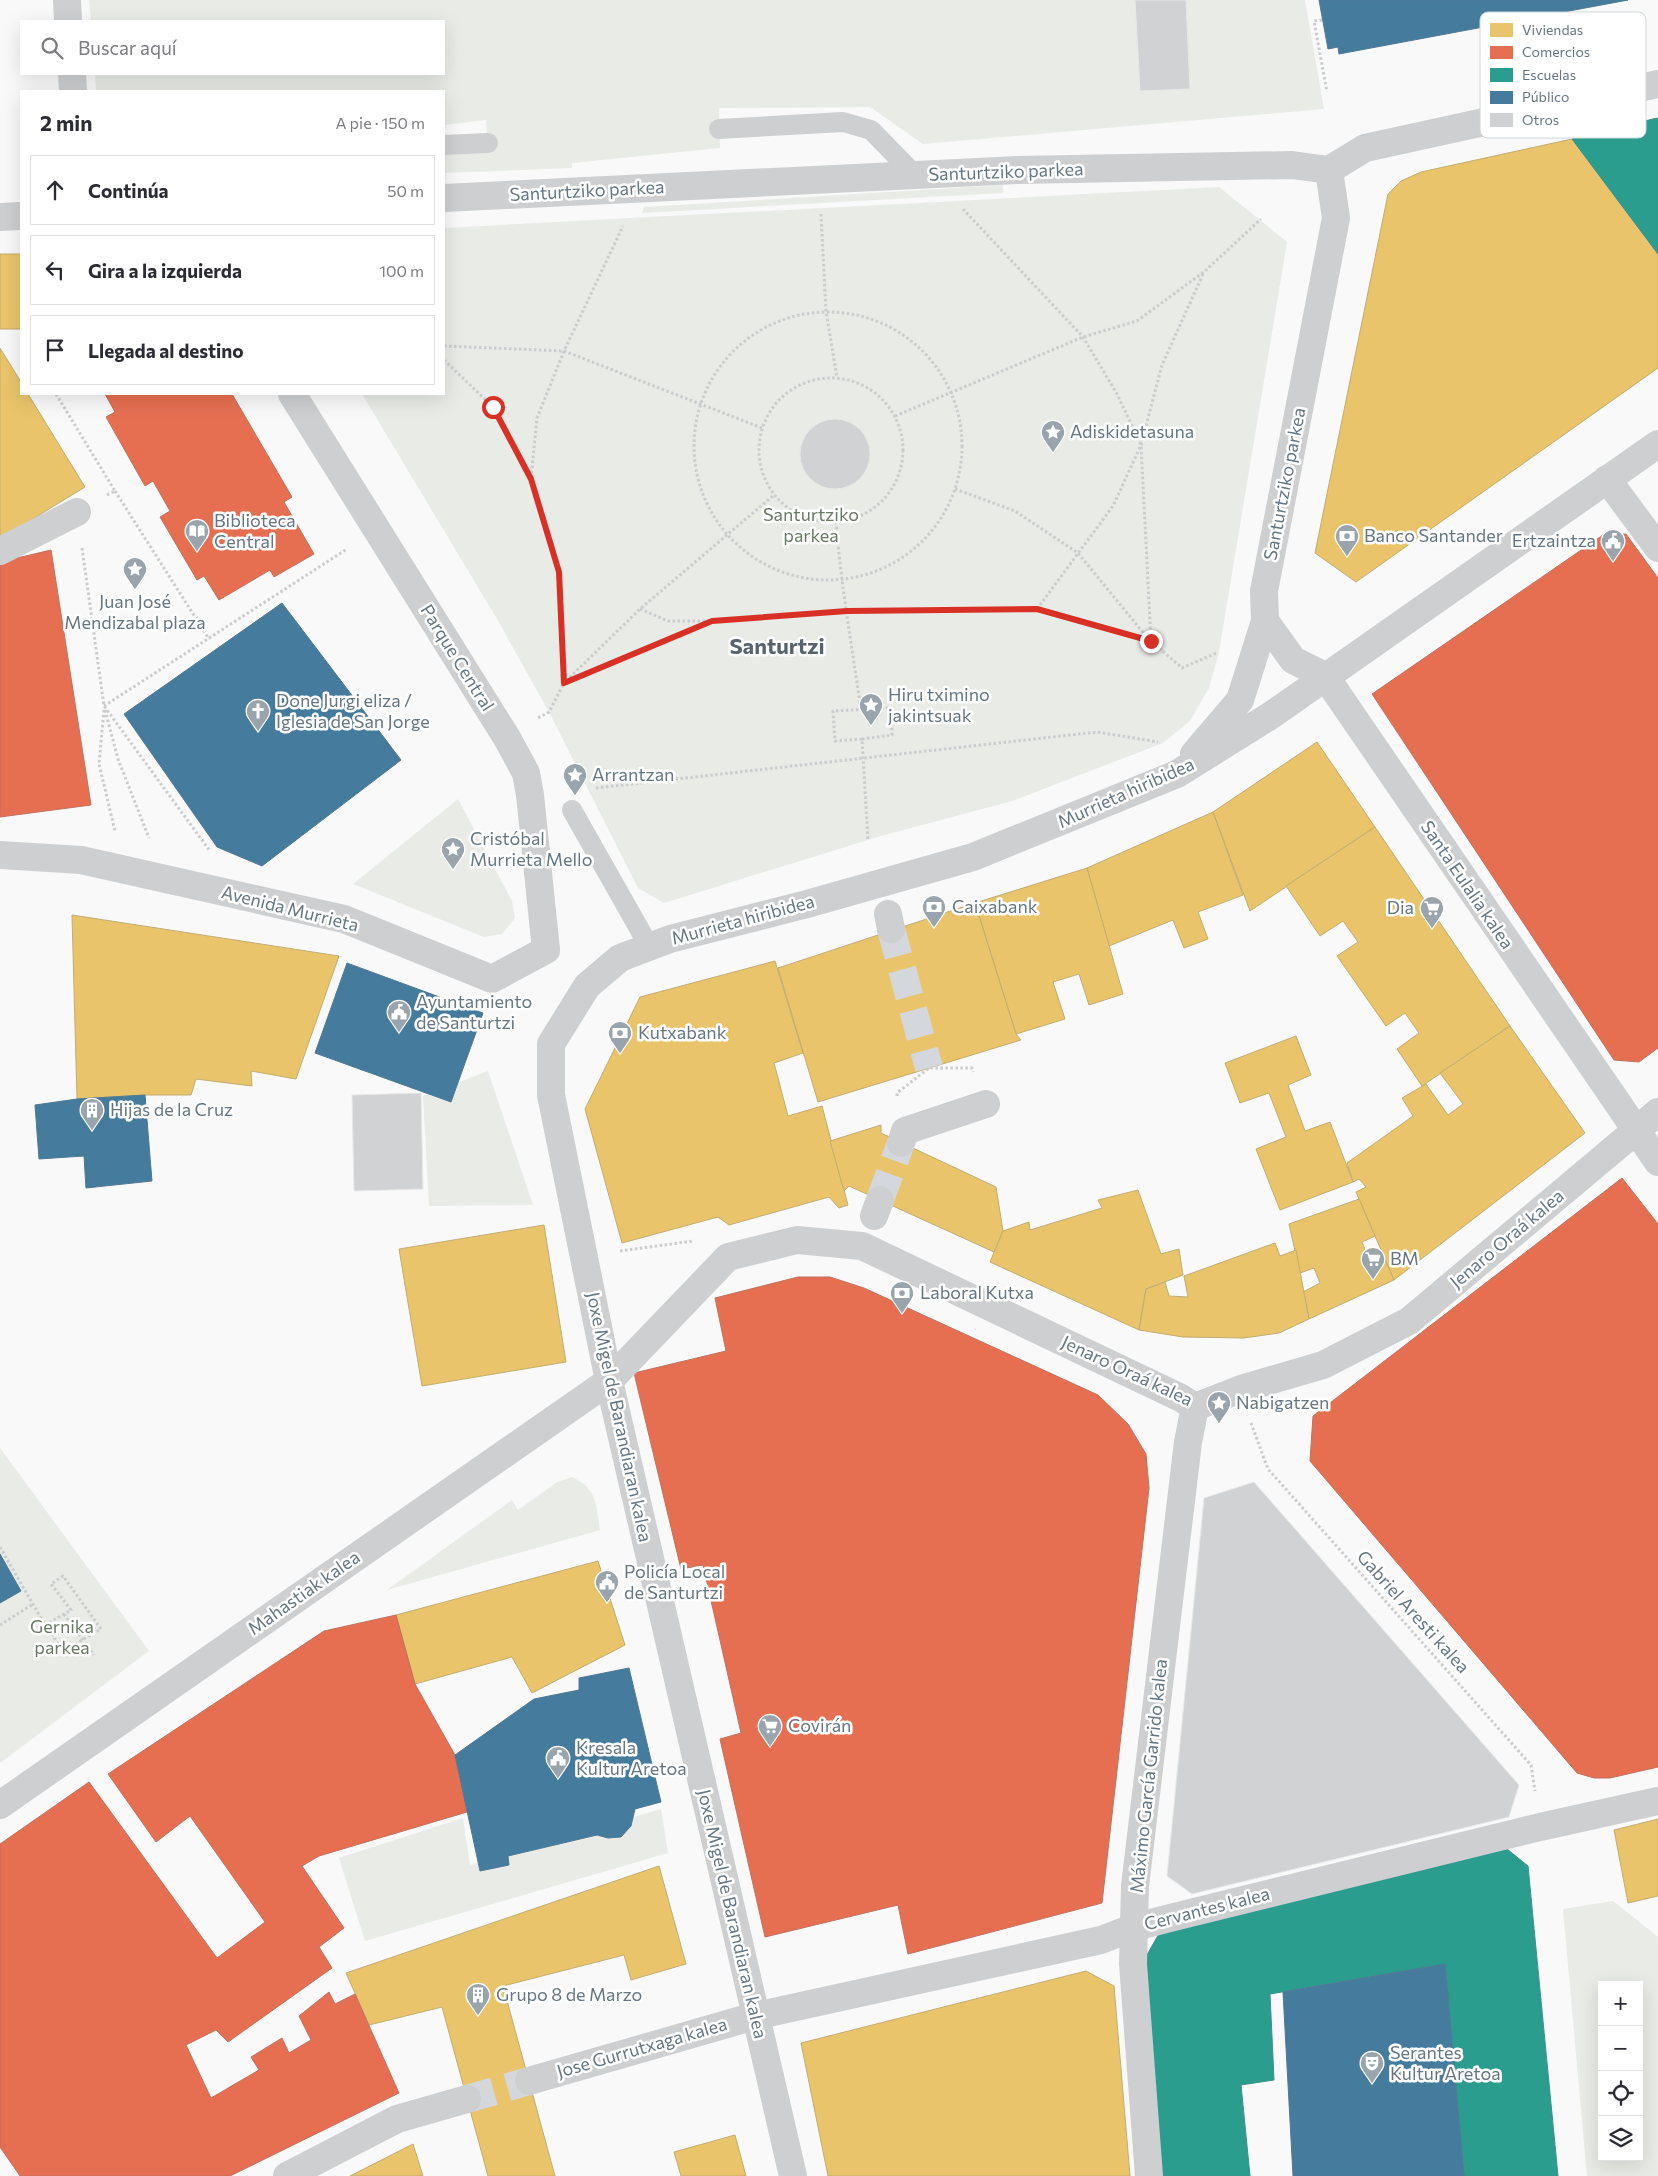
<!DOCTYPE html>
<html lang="es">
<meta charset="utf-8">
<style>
body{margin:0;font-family:Commissioner,sans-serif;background:#f7f7f7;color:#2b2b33}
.controls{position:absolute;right:15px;bottom:15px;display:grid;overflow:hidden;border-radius:0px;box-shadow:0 5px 20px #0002}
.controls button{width:45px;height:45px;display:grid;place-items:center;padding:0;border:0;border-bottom:1px solid #e1e1e2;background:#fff;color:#2b2b33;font:25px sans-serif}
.stop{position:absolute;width:15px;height:15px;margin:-11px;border:4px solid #d93025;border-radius:50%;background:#fff}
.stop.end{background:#d93025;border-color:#fff;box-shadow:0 1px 5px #0008}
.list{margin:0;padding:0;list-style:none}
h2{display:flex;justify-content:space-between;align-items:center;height:65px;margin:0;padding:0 20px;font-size:21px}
h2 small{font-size:16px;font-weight:400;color:#7c7c81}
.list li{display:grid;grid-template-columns:32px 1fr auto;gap:15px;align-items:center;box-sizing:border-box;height:70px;margin:0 10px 10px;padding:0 10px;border:1px solid #e1e1e2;border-radius:0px}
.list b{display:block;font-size:19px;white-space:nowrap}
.list em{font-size:16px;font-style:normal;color:#7c7c81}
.icon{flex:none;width:28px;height:28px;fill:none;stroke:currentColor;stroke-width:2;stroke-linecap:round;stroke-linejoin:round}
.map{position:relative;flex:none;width:1658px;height:2176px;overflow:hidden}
.search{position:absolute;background:#fff;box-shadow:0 5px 20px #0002;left:20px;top:20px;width:425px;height:55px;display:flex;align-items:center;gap:12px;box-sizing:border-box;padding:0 18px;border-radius:0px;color:#7c7c81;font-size:19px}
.panel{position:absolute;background:#fff;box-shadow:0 5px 20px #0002;left:20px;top:90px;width:425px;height:305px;border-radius:0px}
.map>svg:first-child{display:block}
.green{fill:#e8ebe6;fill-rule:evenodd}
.homes{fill:#e9c46a;stroke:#c1ad72}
.shops{fill:#e76f51;stroke:#c07160}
.schools{fill:#2a9d8f;stroke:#3c918b}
.public{fill:#457b9d;stroke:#4f7a95}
.building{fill:#d0d2d3;stroke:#e8e8e8}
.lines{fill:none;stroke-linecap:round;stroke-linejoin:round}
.pedestrian-tunnel{stroke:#d4d8dc;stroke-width:28;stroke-dasharray:28 14;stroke-linecap:butt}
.minor-tunnel{stroke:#d4d8dc;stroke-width:28;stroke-dasharray:28 14;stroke-linecap:butt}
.path{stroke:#cbcccd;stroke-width:3;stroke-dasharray:2.5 2.5;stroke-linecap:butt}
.service{stroke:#cecfd0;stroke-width:20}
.pedestrian{stroke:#cecfd0;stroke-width:28}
.minor{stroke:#cecfd0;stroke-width:28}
.tertiary{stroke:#cecfd0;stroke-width:28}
.route{stroke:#d93025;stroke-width:6}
.labels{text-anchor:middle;stroke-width:5;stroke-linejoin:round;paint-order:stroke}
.street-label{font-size:18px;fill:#657683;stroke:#fff}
.poi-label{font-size:18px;fill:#657683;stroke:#fff;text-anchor:start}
.park-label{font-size:18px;fill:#687a64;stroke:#fff}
.district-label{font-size:22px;font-weight:bold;fill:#57646e;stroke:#fff}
.key{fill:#fff;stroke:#d1d6da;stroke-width:1}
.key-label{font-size:14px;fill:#657683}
</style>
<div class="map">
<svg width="1658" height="2176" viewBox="0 0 1658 2176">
<rect width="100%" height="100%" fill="#f9f9f9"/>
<g class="green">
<polygon points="89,0 1305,0 1324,109 923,144 870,107 719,108 720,148 572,163 572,168 444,173 444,155 488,153 486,120 444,125 444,91 96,91 95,74 444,74 444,21 91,21"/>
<polygon points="1003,185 1003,193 642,213 644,207"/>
<polygon points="1219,187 1287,242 1219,652 1209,688 1190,721 1163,743 1012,801 881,836 664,903 638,888 549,712 497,619 362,394 444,394 444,228"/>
<polygon points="458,799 512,901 515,918 502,934 484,937 353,884"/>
<polygon points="488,1071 533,1205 429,1206 423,1096"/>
<polygon points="0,1448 149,1651 0,1763"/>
<path d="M572,1477C598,1489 596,1506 600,1530L387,1590L512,1500L518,1510L557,1482Z"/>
<polygon points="661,1809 668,1853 365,1941 339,1858 463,1818 470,1865"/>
<path d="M1613,1901L1658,1937V2176H1587L1563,1909ZM1602,1985H1639V2157H1602Z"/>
</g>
<g class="homes">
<polygon points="1572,139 1658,254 1658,368 1356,582 1315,553 1388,194 1401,181 1421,172"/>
<rect x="0" y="254" width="21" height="75"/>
<polygon points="0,348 21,382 21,394 28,394 85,487 0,539"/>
<polygon points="1317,742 1375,827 1250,911 1213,812"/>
<polygon points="1213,812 1243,895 1198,912 1208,939 1184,948 1173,920 1109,946 1087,868"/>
<polygon points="1375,827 1510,1026 1422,1086 1397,1049 1419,1033 1405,1013 1386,1026 1337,956 1358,942 1343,921 1320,936 1286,886"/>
<polygon points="1087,868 1123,994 1089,1005 1079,974 1053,982 1065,1019 1016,1034 975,903"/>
<polygon points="975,903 1016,1034 1021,1040 818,1102 778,968"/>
<polygon points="72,915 339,956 296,1079 251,1071 252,1086 196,1079 191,1095 145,1095 77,1099"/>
<polygon points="775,961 803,1053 774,1063 788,1116 822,1106 848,1205 839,1208 829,1197 729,1225 718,1217 622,1243 585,1109 640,997"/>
<polygon points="1510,1026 1585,1133 1394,1280 1356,1192 1366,1187 1359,1179 1353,1182 1347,1163 1413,1116 1402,1098 1426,1084 1448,1115 1463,1104 1440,1073"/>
<polygon points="1296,1036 1311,1075 1288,1085 1305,1131 1330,1122 1353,1182 1280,1210 1256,1149 1286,1137 1269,1093 1240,1103 1225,1063"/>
<polygon points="881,1125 881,1133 996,1187 1003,1231 994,1252 849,1186 844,1191 830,1141"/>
<polygon points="1138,1190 1161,1254 1179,1249 1183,1275 1146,1289 1139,1330 990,1262 1003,1231 1029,1222 1030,1230 1102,1208 1098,1200"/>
<polygon points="1359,1199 1375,1236 1362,1242 1368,1257 1381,1250 1394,1280 1309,1319 1303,1292 1320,1283 1314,1268 1300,1273 1289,1224"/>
<polygon points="544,1225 566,1362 422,1386 399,1249"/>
<polygon points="1275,1243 1280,1256 1296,1250 1309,1319 1279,1333 1244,1338 1183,1337 1139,1330 1146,1289 1165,1282 1169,1296 1188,1297 1184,1276"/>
<polygon points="598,1561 625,1645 532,1693 512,1657 415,1684 396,1615"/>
<polygon points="1658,1819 1658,1896 1628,1903 1614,1830"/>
<polygon points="659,1866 686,1964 631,1980 624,1955 503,1986 555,2176 488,2176 442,2007 369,2025 346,1973"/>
<polygon points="1086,1971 1114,1986 1130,2176 828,2176 801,2043"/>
<polygon points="735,2135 746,2176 681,2176 674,2152"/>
<polygon points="413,2144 423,2176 350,2176"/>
</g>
<g class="shops">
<polygon points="105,394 232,394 292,497 284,502 314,554 274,577 270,570 219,600 204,576 197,580 160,517 170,511 153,481 145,486 106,417 115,412"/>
<polygon points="1626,534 1658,578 1658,1048 1639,1062 1614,1060 1372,694 1603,535"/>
<polygon points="51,550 91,805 0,817 0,562"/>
<polygon points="1622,1178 1658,1224 1658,1767 1610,1778 1594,1778 1577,1773 1310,1461 1313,1416"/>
<polygon points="798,1277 830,1277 864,1288 1098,1395 1128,1424 1146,1454 1149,1488 1102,1903 908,1954 898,1905 765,1937 720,1739 741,1733 703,1565 681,1569 634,1373 726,1351 715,1298"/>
<polygon points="396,1615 415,1684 455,1755 467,1812 319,1856 302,1866 344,1928 319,1947 332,1968 228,2042 216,2030 186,2045 211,2098 259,2070 251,2057 282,2038 289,2053 311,2040 299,2016 329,1992 335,2004 355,1994 399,2093 230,2176 20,2176 0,2147 0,1844 89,1782 217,1958 265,1922 190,1816 156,1842 108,1774 324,1631"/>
</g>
<g class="schools">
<polygon points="1657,118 1658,120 1658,254 1572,139"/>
<polygon points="1507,1849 1528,1866 1558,2176 1464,2176 1445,1964 1270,1994 1274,2080 1241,2085 1250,2176 1161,2176 1144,1960 1160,1932"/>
</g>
<g class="public">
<polygon points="1319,0 1628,0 1339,54 1338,47 1328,49"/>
<polygon points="282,603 401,760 262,866 217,847 124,714"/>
<polygon points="347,963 483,1013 451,1102 315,1053"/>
<polygon points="145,1095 152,1181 86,1188 84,1156 39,1159 35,1105 77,1099"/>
<polygon points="0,1554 21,1591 0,1603"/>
<polygon points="629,1668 661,1802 635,1809 631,1826 621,1837 608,1838 597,1835 508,1856 509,1865 480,1871 455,1755 534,1699 579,1690 579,1678"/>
<polygon points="1445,1964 1464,2176 1293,2176 1283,1992"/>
</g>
<g class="building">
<polygon points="1135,0 1186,0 1190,89 1140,91"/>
<circle cx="835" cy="454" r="35"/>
<polygon points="421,1093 423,1189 354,1191 352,1095"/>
<polygon points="1254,1482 1519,1785 1509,1817 1192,1894 1167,1876 1204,1498"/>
</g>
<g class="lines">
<g class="pedestrian-tunnel">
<polyline points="891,929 929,1068"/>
<polyline points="880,1200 901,1143"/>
</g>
<polyline class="minor-tunnel" points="467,2099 529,2081"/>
<g class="path">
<polyline points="1322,20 1314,21 1327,92"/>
<polyline points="963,209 1083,337 1117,394 1141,445 1151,641"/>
<polyline points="821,214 826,311 837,378"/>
<circle cx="828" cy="446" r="134"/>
<polyline points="444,346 564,351 762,428"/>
<polyline points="444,360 493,407 531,479 559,572 564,683 549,712 536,719"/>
<circle cx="831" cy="450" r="72"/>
<polyline points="56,394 115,491 107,495"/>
<polyline points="895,416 1083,337 1137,321 1205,271 1261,219"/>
<polyline points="531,478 537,418 564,351 623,226"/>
<polyline points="955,489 1015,511 1078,553 1150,641"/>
<polyline points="115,491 209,639"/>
<path d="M836,522C841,585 852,647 861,710"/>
<polyline points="82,548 104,706 210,851"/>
<polyline points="640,609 668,621 709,621"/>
<polyline points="1037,609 1113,506 1141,445 1162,365 1204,272"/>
<polyline points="566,681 640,609 774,495"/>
<polyline points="564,683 712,621 847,611 1037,609 1151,641 1182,668 1216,653"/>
<polyline points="104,706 347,549"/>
<polyline points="104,710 99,764 115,831"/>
<polyline points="105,710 118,759 149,838"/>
<polyline points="862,739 892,735 891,708 833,711 835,741 862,739 868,840"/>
<polyline points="596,788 1097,732 1158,742"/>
<polyline points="897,1096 897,1093 929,1068 972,1068 973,1072"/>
<polyline points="620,1251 693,1241"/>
<polyline points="1251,1423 1268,1469 1531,1765 1535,1791"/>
<polyline points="0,1547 45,1625 71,1610 51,1584 63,1576 101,1629 63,1651 45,1625"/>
<polyline points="64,1614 94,1655"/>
<polyline points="0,1625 33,1604"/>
</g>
<g class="service">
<polyline points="719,129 843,122 871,130 916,176"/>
<polyline points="444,145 488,143"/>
<polyline points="572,810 649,946"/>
</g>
<g class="pedestrian">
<polyline points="0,551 77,512"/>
<polyline points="0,855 81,860 344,919 492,979 546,950 530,795 526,773 507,738 292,394"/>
<polyline points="888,914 891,929"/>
<polyline points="901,1143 905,1131 986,1104"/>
<polyline points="874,1216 880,1200"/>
</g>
<g class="minor">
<polyline points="67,0 68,21"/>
<polyline points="72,74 73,91"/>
<polyline points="1329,170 1365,148 1658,84"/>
<polyline points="1607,479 1658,548"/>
<polyline points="1325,676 1658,1162"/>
<polyline points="529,2081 755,2016 1101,1940 1135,1927 1174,1917 1540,1827 1658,1801"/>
<polyline points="287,2176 397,2119 467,2099"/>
<polyline points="793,2176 609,1381 728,1257 797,1240 862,1246 1181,1398 1195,1407 1241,1389 1323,1365 1409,1321 1658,1112"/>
<polyline points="1149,2176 1133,1964 1135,1886 1188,1442 1195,1407"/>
</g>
<g class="tertiary">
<polyline points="444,198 1018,170 1292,165 1329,170 1336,218 1264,591 1265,621 1240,700 1194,754"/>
<polyline points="0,217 21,216"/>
<polyline points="1265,621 1293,660 1325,676"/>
<polyline points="0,1805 609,1381 551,1095 551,1044 587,986 620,958 670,939 807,904 973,857 1177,774 1270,716 1658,444"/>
</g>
</g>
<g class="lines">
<polyline class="route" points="493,407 531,479 559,572 564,683 712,621 847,611 1037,609 1151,641"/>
</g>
<defs>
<g id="sight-pin" transform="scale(1.25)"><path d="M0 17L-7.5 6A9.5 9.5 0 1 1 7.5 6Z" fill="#99a4ac" stroke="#fff"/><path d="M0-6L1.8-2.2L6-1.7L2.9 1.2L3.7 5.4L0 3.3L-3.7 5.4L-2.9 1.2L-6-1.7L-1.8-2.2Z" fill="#fff"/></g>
<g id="library-pin" transform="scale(1.25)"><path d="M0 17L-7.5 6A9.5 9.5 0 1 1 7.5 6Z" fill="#99a4ac" stroke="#fff"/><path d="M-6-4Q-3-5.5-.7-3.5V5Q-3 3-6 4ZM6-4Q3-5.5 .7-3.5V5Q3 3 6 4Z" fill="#fff"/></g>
<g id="bank-pin" transform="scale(1.25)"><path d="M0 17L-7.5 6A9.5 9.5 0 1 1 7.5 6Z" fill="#99a4ac" stroke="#fff"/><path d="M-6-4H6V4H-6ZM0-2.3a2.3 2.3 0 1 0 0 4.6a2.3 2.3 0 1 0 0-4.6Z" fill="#fff"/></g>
<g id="civic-pin" transform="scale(1.25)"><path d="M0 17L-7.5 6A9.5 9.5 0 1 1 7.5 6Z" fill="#99a4ac" stroke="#fff"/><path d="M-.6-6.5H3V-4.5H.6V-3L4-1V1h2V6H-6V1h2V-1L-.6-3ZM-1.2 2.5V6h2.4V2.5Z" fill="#fff"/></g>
<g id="church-pin" transform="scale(1.25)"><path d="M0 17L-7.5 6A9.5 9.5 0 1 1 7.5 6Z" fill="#99a4ac" stroke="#fff"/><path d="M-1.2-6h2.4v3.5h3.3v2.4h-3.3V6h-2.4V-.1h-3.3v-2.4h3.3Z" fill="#fff"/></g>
<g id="supermarket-pin" transform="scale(1.25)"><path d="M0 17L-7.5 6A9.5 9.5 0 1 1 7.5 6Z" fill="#99a4ac" stroke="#fff"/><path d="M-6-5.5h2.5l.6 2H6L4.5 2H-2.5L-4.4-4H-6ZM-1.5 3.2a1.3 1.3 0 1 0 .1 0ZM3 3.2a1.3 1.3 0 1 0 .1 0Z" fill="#fff"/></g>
<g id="building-pin" transform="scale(1.25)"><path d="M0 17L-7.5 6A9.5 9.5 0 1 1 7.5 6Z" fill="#99a4ac" stroke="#fff"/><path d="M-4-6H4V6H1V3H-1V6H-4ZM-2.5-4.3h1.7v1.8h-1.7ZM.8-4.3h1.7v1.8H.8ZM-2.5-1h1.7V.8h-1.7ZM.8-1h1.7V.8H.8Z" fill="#fff"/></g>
<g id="theatre-pin" transform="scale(1.25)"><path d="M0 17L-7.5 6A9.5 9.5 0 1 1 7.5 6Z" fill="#99a4ac" stroke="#fff"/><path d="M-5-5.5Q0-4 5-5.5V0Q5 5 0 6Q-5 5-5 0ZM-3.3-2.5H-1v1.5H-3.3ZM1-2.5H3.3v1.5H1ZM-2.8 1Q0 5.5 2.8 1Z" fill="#fff"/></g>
</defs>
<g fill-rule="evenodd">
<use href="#sight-pin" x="1053" y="432"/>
<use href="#library-pin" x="197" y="531"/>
<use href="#bank-pin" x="1347" y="536"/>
<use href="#civic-pin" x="1613" y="541"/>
<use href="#sight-pin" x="135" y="569"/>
<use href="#sight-pin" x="871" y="705"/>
<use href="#church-pin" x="258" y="711"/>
<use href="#sight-pin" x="575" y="775"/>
<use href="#sight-pin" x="453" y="849"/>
<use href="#bank-pin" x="934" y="907"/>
<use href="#supermarket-pin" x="1432" y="908"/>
<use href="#civic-pin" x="399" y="1012"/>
<use href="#bank-pin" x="620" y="1033"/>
<use href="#building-pin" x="92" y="1110"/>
<use href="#supermarket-pin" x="1373" y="1259"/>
<use href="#bank-pin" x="902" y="1293"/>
<use href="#sight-pin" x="1219" y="1403"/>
<use href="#civic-pin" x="607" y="1582"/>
<use href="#supermarket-pin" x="770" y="1726"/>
<use href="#civic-pin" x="558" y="1758"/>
<use href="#building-pin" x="478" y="1995"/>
<use href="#theatre-pin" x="1372" y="2063"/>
</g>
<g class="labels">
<g class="street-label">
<text transform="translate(1006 172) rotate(-2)" y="6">Santurtziko parkea</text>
<text transform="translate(587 191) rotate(-3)" y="6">Santurtziko parkea</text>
<text transform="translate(1285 484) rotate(-79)" y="6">Santurtziko parkea</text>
<text transform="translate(457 658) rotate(58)" y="6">Parque Central</text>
<text transform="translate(1126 793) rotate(-24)" y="6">Murrieta hiribidea</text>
<text transform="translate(1467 885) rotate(56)" y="6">Santa Eulalia kalea</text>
<text transform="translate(290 909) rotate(14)" y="6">Avenida Murrieta</text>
<text transform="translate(743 920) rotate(-15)" y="6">Murrieta hiribidea</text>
<text transform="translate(1507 1239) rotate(-40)" y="6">Jenaro Oraá kalea</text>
<text transform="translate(1127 1371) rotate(25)" y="6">Jenaro Oraá kalea</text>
<text transform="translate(619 1417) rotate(78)" y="6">Joxe Migel de Barandiaran kalea</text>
<text transform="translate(304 1593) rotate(-35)" y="6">Mahastiak kalea</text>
<text transform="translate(1413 1612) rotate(48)" y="6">Gabriel Aresti kalea</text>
<text transform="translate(1149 1776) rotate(-84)" y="6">Máximo García Garrido kalea</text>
<text transform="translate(1207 1909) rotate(-14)" y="6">Cervantes kalea</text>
<text transform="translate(732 1914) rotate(77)" y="6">Joxe Migel de Barandiaran kalea</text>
<text transform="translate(642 2048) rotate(-16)" y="6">Jose Gurrutxaga kalea</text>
</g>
<g class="poi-label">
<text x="1070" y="438">Adiskidetasuna</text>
<text x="214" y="527">Biblioteca<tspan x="214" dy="21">Central</tspan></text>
<text x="1364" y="542">Banco Santander</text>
<text x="1596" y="547" text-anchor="end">Ertzaintza</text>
<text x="135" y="608" text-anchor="middle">Juan José<tspan x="135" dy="21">Mendizabal plaza</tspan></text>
<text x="888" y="701">Hiru tximino<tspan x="888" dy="21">jakintsuak</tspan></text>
<text x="276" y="707">Done Jurgi eliza /<tspan x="276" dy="21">Iglesia de San Jorge</tspan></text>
<text x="592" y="781">Arrantzan</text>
<text x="470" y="845">Cristóbal<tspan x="470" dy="21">Murrieta Mello</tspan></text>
<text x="952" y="913">Caixabank</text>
<text x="1414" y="914" text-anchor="end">Dia</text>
<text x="416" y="1008">Ayuntamiento<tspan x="416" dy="21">de Santurtzi</tspan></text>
<text x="638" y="1039">Kutxabank</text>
<text x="110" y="1116">Hijas de la Cruz</text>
<text x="1390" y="1265">BM</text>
<text x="920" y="1299">Laboral Kutxa</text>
<text x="1236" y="1409">Nabigatzen</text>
<text x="624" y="1578">Policía Local<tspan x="624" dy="21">de Santurtzi</tspan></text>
<text x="788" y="1732">Covirán</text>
<text x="576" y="1754">Kresala<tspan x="576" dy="21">Kultur Aretoa</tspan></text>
<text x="496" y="2001">Grupo 8 de Marzo</text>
<text x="1390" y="2059">Serantes<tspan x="1390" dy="21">Kultur Aretoa</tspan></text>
</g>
<g class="park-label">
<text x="811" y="521">Santurtziko<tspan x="811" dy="21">parkea</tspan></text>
<text x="62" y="1633">Gernika<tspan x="62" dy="21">parkea</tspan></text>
</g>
<g class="district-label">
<text x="777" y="654">Santurtzi</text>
</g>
</g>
<rect x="1480" y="12" width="166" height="126" rx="8" class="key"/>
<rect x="1490" y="23" width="23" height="14" fill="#e9c46a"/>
<rect x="1490" y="46" width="23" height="13" fill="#e76f51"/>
<rect x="1490" y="68" width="23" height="14" fill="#2a9d8f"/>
<rect x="1490" y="91" width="23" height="13" fill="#457b9d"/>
<rect x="1490" y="113" width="23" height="14" fill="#d0d2d3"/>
<g class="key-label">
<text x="1522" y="35">Viviendas</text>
<text x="1522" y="57">Comercios</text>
<text x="1522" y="80">Escuelas</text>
<text x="1522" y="102">Público</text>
<text x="1522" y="125">Otros</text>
</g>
</svg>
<div class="controls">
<button>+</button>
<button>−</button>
<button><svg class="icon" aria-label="locate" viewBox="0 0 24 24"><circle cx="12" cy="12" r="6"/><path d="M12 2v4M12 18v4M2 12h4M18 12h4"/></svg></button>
<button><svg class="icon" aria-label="layers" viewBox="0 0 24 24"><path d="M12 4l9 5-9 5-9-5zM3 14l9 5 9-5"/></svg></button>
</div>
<div class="stop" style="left:493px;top:407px"></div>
<div class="stop end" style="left:1151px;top:641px"></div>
<div class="search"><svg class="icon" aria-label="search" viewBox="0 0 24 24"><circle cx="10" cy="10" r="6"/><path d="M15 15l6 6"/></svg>Buscar aquí</div>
<section class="panel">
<h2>2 min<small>A pie · 150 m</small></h2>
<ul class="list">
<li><svg class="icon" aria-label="ahead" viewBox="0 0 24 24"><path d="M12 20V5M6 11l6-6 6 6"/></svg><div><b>Continúa</b></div><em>50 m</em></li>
<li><svg class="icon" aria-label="left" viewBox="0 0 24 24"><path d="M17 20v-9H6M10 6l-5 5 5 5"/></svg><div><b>Gira a la izquierda</b></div><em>100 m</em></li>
<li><svg class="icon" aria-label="arrive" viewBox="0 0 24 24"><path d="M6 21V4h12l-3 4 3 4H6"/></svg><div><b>Llegada al destino</b></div></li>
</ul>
</section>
</div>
